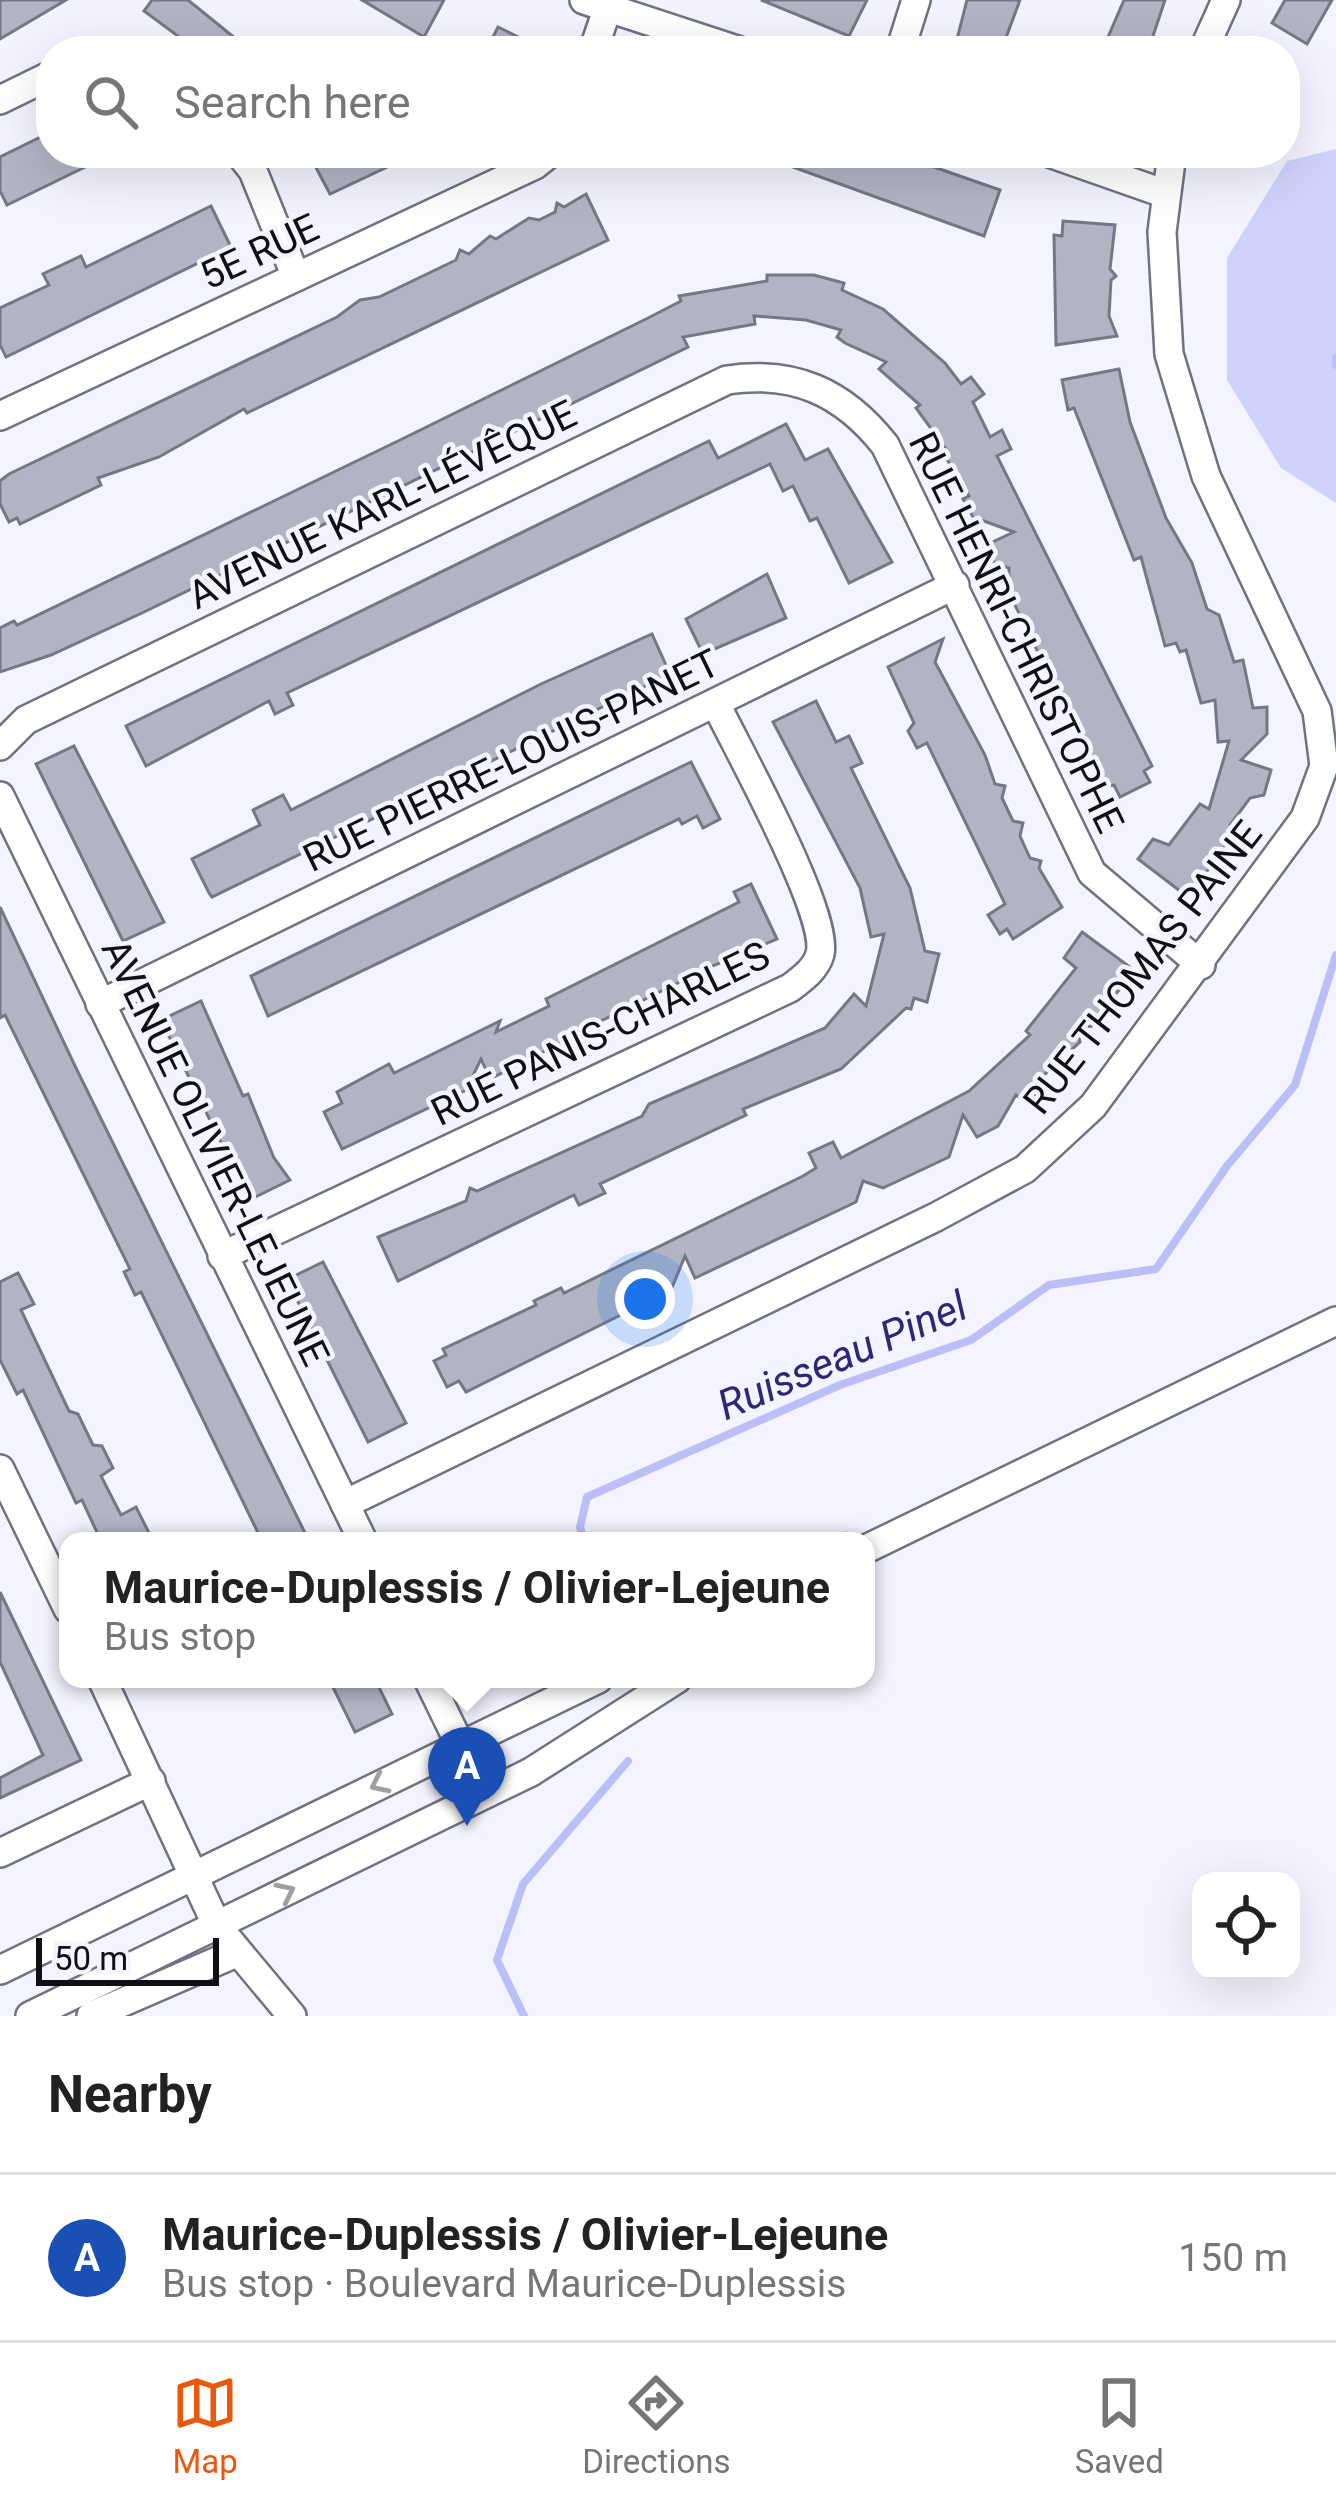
<!DOCTYPE html>
<meta charset="utf-8">
<style>
body{margin:0;font-family:Roboto,sans-serif;background:#f6f6f6;color:#222}
.controls{position:absolute;right:36px;bottom:36px;display:grid;overflow:hidden;border-radius:24px;box-shadow:0 12px 48px #0002}
.controls button{width:108px;height:108px;display:grid;place-items:center;padding:0;border:0;border-bottom:3px solid #e0e0e0;background:#fff;color:#222;font:60px sans-serif}
.scale{position:absolute;left:36px;bottom:30px;width:183px;box-sizing:border-box;padding-left:12px;border:6px solid #0f0f15;border-top:0;font-size:33px;line-height:42px;white-space:nowrap;color:#0f0f15;-webkit-text-stroke:9px #f3f4ff;paint-order:stroke}
.you{position:absolute;left:645px;top:1299px;width:42px;height:42px;margin:-30px;border:9px solid #fff;border-radius:50%;background:#1a73e8;box-shadow:0 0 0 18px #1a73e833}
.badge{display:grid;place-items:center;width:78px;height:78px;border-radius:50%;background:#ea580c;color:#fff;font-size:39px;font-weight:700}
.pin{position:absolute;translate:-50% -99px;filter:drop-shadow(0 3px 6px #0008)}
.pin::after{content:'';position:absolute;top:63px;width:42px;height:36px;background:inherit;clip-path:polygon(0 0,100% 0,50% 100%)}
.popup{position:absolute;left:59px;top:1532px;width:816px;height:156px;box-sizing:border-box;display:grid;place-content:center;border-radius:24px;background:#fff;filter:drop-shadow(0 3px 9px #0005);font-size:39px;white-space:nowrap;color:#767676}
.popup b{font-size:45px;color:#222}
.popup::after{content:'';position:absolute;left:50%;top:100%;margin-left:-24px;border:24px solid transparent;border-top-color:#fff}
.list{margin:0;padding:0;list-style:none}
h2{display:flex;justify-content:space-between;align-items:center;height:156px;margin:0;padding:0 48px;font-size:51px}
h2 small{font-size:39px;font-weight:400;color:#767676}
.list li{display:grid;grid-template-columns:78px 1fr auto;gap:36px;align-items:center;box-sizing:border-box;height:168px;padding:0 48px;border-top:3px solid #e0e0e0}
.list b{display:block;font-size:45px;white-space:nowrap}
.list p{margin:0;font-size:39px;white-space:nowrap;color:#767676}
.list em{font-size:39px;font-style:normal;color:#767676}
.icon{flex:none;width:66px;height:66px;fill:none;stroke:currentColor;stroke-width:2;stroke-linecap:round;stroke-linejoin:round}
.map{position:relative;flex:none;width:1336px;height:2016px;overflow:hidden}
.search{position:absolute;background:#fff;box-shadow:0 12px 48px #0002;left:36px;right:36px;top:36px;height:132px;display:flex;align-items:center;gap:30px;box-sizing:border-box;padding:0 42px;border-radius:48px;color:#767676;font-size:45px}
.sheet{height:324px;background:#fff}
nav{display:flex;justify-content:space-around;align-items:center;box-sizing:border-box;height:168px;border-top:3px solid #e0e0e0;background:#fff;font-size:33px;color:#767676}
nav a{display:grid;justify-items:center;gap:6px}
nav .on{color:#ea580c}
.map>svg:first-child{display:block}
.green{fill:#cfd2fa}
.lines{fill:none;stroke-linecap:round;stroke-linejoin:round}
.stream{stroke:#bbbef7;stroke-width:8}
.building{fill:#b2b4c4;stroke:#767786;stroke-width:3}
.minor-casing{stroke:#707281;stroke-width:32}
.path{stroke:#91929b;stroke-width:4.5;stroke-dasharray:9 9;stroke-linecap:butt}
.minor{stroke:#fff;stroke-width:27}
.oneway{stroke:#9f9fa1}
.labels{text-anchor:middle;stroke-width:9;stroke-linejoin:round;paint-order:stroke}
.street-label{font-size:39px;fill:#0f0f15;stroke:#f3f4ff}
.water-label{font-size:42px;font-style:italic;fill:#2f2776;stroke:#f3f4ff}
</style>
<div class="map">
<svg width="1336" height="2016" viewBox="0 0 1336 2016">
<rect width="100%" height="100%" fill="#f3f4ff"/>
<polygon class="green" points="1336,149 1336,503 1281,468 1227,380 1227,258 1287,161"/>
<g class="lines">
<g class="stream">
<polyline points="1336,358 1336,365"/>
<polyline points="584,1541 580,1527 587,1497 840,1385 971,1340 1049,1285 1156,1269 1227,1166 1295,1085 1336,955"/>
<polyline points="524,2016 497,1960 523,1884 628,1761"/>
</g>
</g>
<g class="building">
<polygon points="0,0 66,0 0,39"/>
<polygon points="152,0 188,0 251,51 198,51 144,11"/>
<polygon points="362,0 444,0 424,37"/>
<polygon points="761,0 867,0 849,36"/>
<polygon points="967,0 1020,0 1001,51 954,51"/>
<polygon points="1124,0 1165,0 1148,51 1102,51"/>
<polygon points="1285,0 1332,0 1307,44 1272,23"/>
<polygon points="498,27 546,51 486,51"/>
<polygon points="51,132 51,153 114,153 7,205 0,191 0,157"/>
<polygon points="336,153 417,153 330,194 314,164"/>
<polygon points="754,153 894,153 1000,190 984,236"/>
<polygon points="586,194 608,240 247,413 244,409 159,457 98,478 101,485 20,524 17,518 9,522 0,504 0,481 9,474 337,317 360,300 379,297 456,260 460,250 469,254 490,236 496,239 529,218 539,220 555,212 557,203 564,207"/>
<polygon points="211,206 231,247 6,357 0,345 0,308 49,285 43,274 81,256 86,267"/>
<polygon points="1063,221 1115,225 1110,269 1116,276 1111,280 1109,316 1117,336 1056,345 1054,235 1062,236"/>
<polygon points="767,275 814,275 844,283 842,290 883,309 945,363 961,384 971,377 984,394 973,402 990,437 1002,430 1011,449 997,456 1152,766 1144,771 1150,782 1120,797 1114,785 1104,787 1009,593 1009,568 994,563 986,545 1014,532 973,517 963,499 969,496 942,451 946,449 916,408 920,405 879,369 886,362 845,343 837,337 841,330 806,320 754,316 755,324 683,337 688,347 142,613 51,655 0,672 0,628 14,621 17,625 398,441 646,319 681,301 679,296 767,281"/>
<polygon points="1119,369 1130,422 1166,518 1192,563 1207,609 1219,615 1234,662 1243,660 1253,708 1267,707 1267,734 1241,760 1271,770 1264,795 1250,798 1230,825 1235,832 1192,892 1184,894 1138,859 1153,839 1169,845 1200,804 1209,809 1229,741 1218,742 1215,700 1201,703 1186,650 1180,652 1176,643 1165,646 1141,557 1134,560 1074,408 1068,410 1062,380"/>
<polygon points="786,424 805,460 828,449 892,562 849,583 817,518 810,521 793,486 783,491 770,464 287,693 293,705 275,714 269,701 146,766 126,726 709,441 718,458"/>
<polygon points="767,574 786,618 703,654 686,619"/>
<polygon points="652,634 670,674 212,897 209,893 192,859 260,825 253,810 283,795 291,810 541,684"/>
<polygon points="943,639 935,662 985,755 995,784 1005,786 1002,798 1013,821 1023,823 1020,836 1030,858 1041,861 1039,868 1062,907 1013,939 1007,929 1000,934 988,915 1005,904 927,743 917,748 908,731 914,723 888,667"/>
<polygon points="816,701 836,742 849,736 862,763 851,768 910,888 925,951 939,954 927,1002 914,998 911,1009 906,1008 841,1069 743,1109 746,1115 600,1184 605,1193 579,1205 574,1195 398,1281 378,1237 466,1201 470,1188 477,1191 642,1116 649,1104 825,1028 854,994 866,1006 884,934 871,937 860,888 773,722"/>
<polygon points="74,746 164,922 123,941 36,764"/>
<polygon points="691,762 720,819 703,828 697,816 682,824 679,819 268,1016 251,976"/>
<polygon points="751,884 777,939 710,967 601,1021 598,1031 591,1028 490,1079 481,1059 466,1090 342,1149 324,1112 342,1103 337,1092 389,1064 394,1073 500,1021 496,1032 549,1006 546,999 739,902 734,892"/>
<polygon points="0,907 75,1066 309,1541 262,1541 141,1292 135,1295 124,1272 130,1269 5,1015 0,1018"/>
<polygon points="1082,932 1134,970 1092,1026 1077,1028 1080,1042 1043,1076 1043,1090 1028,1103 1016,1095 998,1126 977,1137 963,1115 949,1157 883,1188 863,1181 856,1202 695,1278 685,1256 671,1290 466,1392 459,1381 447,1387 434,1361 446,1355 443,1349 536,1305 534,1301 561,1288 564,1293 803,1176 816,1168 809,1153 833,1142 841,1158 969,1091 1030,1035 1026,1031 1076,968 1064,958"/>
<polygon points="201,1001 243,1096 248,1094 274,1158 290,1180 249,1200 161,1020"/>
<polygon points="323,1262 406,1423 368,1442 290,1286 288,1279"/>
<polygon points="18,1273 34,1304 21,1310 69,1411 78,1414 93,1445 102,1446 113,1468 101,1476 121,1515 136,1507 153,1541 101,1541 82,1500 76,1503 23,1390 17,1394 0,1360 0,1282"/>
<polygon points="0,1592 81,1760 0,1798 0,1778 43,1755 0,1662"/>
<polygon points="329,1679 375,1679 392,1714 355,1732"/>
</g>
<g class="lines">
<g class="minor-casing">
<g id="minor">
<polyline points="584,0 740,51"/>
<polyline points="593,51 607,10"/>
<polyline points="900,51 916,0"/>
<polyline points="1203,51 1226,0"/>
<polyline points="0,100 51,75"/>
<polyline points="239,153 253,171 296,277"/>
<polyline points="1049,153 1163,193"/>
<polyline points="0,416 535,165 550,153"/>
<path d="M0,746L26,720L727,380C794,370 843,392 885,445L1092,873L1201,965"/>
<polyline points="0,796 363,1541"/>
<polyline points="100,1004 955,585"/>
<path d="M222,1256L790,988C802,979 816,969 820,954C830,914 737,748 716,704"/>
<polyline points="0,1469 68,1609"/>
<polyline points="345,1504 936,1217 1025,1169 1093,1106 1305,818 1324,766 1317,711 1206,476 1169,354 1162,232 1172,153"/>
<polyline points="866,1549 1336,1321"/>
<polyline points="102,1679 217,1926 292,2016"/>
<polyline points="428,1679 484,1794"/>
<polyline points="0,1853 151,1781"/>
<polyline points="0,1970 598,1679"/>
<polyline points="30,2016 531,1772 677,1679"/>
<polyline points="91,2016 236,1953"/>
</g>
</g>
<polyline class="path" points="830,1541 847,1533"/>
<use href="#minor" class="minor"/>
</g>
<defs><path id="oneway-chevron" d="M-2-3.5L2.5 0L-2 3.5" fill="none" stroke-width="1.6" stroke-linecap="round" stroke-linejoin="round" transform="scale(3)"/></defs>
<g class="oneway">
<use href="#oneway-chevron" transform="translate(379 1784) rotate(154)"/>
<use href="#oneway-chevron" transform="translate(286 1892) rotate(-26)"/>
</g>
<g class="labels">
<g class="street-label">
<text transform="translate(259 251) rotate(-25)" y="14">5E RUE</text>
<text transform="translate(382 504) rotate(-26)" y="14">AVENUE KARL-LÉVÊQUE</text>
<text transform="translate(1017 632) rotate(64)" y="14">RUE HENRI-CHRISTOPHE</text>
<text transform="translate(511 760) rotate(-26)" y="14">RUE PIERRE-LOUIS-PANET</text>
<text transform="translate(1142 967) rotate(-52)" y="14">RUE THOMAS PAINE</text>
<text transform="translate(600 1033) rotate(-26)" y="14">RUE PANIS-CHARLES</text>
<text transform="translate(216 1152) rotate(64)" y="14">AVENUE OLIVIER-LEJEUNE</text>
</g>
<g class="water-label">
<text transform="translate(842 1355) rotate(-23)" y="15">Ruisseau Pinel</text>
</g>
</g>
</svg>
<div class="controls">
<button><svg class="icon" aria-label="locate" viewBox="0 0 24 24"><circle cx="12" cy="12" r="6"/><path d="M12 2v4M12 18v4M2 12h4M18 12h4"/></svg></button>
</div>
<div class="scale">50 m</div>
<div class="you"></div>
<div class="pin badge" style="left:467px;top:1826px;background:#1a4fb4">A</div>
<div class="popup"><b>Maurice-Duplessis / Olivier-Lejeune</b>Bus stop</div>
<div class="search"><svg class="icon" aria-label="search" viewBox="0 0 24 24"><circle cx="10" cy="10" r="6"/><path d="M15 15l6 6"/></svg>Search here</div>
</div>
<section class="sheet">
<h2>Nearby<small></small></h2>
<ul class="list">
<li><span class="badge" style="background:#1a4fb4">A</span><div><b>Maurice-Duplessis / Olivier-Lejeune</b><p>Bus stop · Boulevard Maurice-Duplessis</p></div><em>150 m</em></li>
</ul>
</section>
<nav>
<a class="on"><svg class="icon" aria-label="map" viewBox="0 0 24 24"><path d="M3 6l6-2 6 2 6-2v14l-6 2-6-2-6 2zM9 4v14M15 6v14"/></svg>Map</a>
<a><svg class="icon" aria-label="directions" viewBox="0 0 24 24"><path d="M12 3l9 9-9 9-9-9zM9 14v-3h6M13 9l2 2-2 2"/></svg>Directions</a>
<a><svg class="icon" aria-label="saved" viewBox="0 0 24 24"><path d="M7 4h10v16l-5-4-5 4z"/></svg>Saved</a>
</nav>
